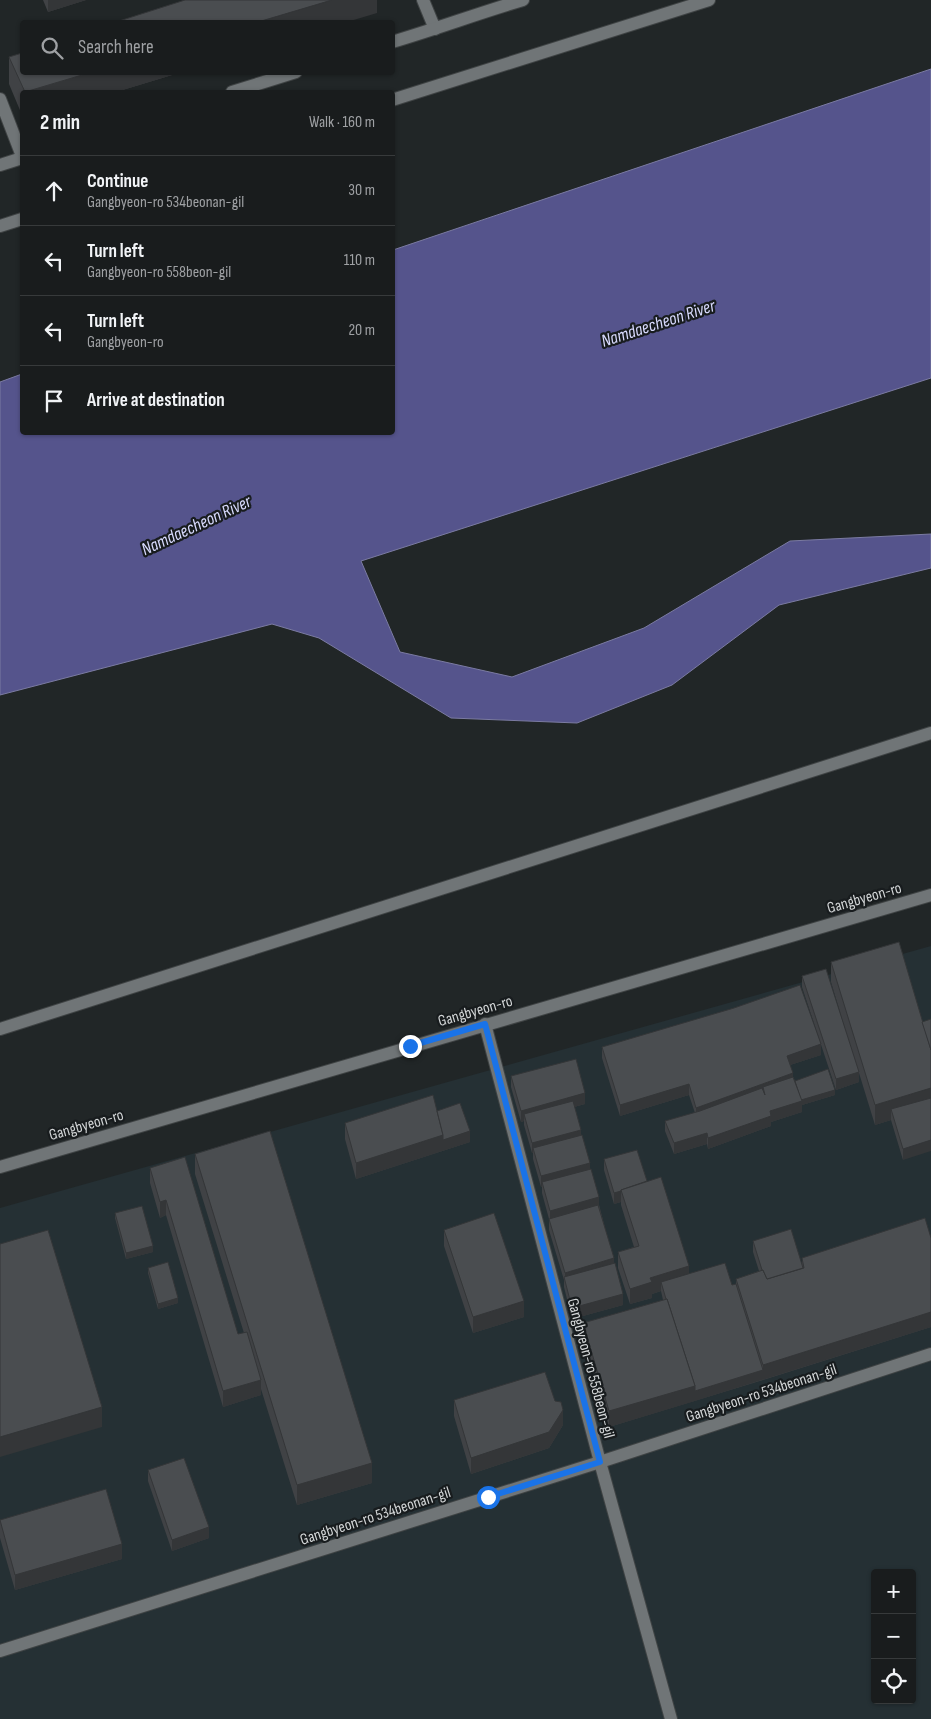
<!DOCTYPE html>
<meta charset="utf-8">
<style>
body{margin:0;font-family:"Sofia Sans Condensed",sans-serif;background:#222526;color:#f1f3f6}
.controls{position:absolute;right:15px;bottom:15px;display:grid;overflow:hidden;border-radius:5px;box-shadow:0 1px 4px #0004}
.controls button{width:45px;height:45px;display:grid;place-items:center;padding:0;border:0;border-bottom:1px solid #373a3b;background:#191c1d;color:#f1f3f6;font:25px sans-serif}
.stop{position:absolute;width:15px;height:15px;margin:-11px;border:4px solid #1a73e8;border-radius:50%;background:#fff}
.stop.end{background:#1a73e8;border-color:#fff;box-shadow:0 1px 5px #0008}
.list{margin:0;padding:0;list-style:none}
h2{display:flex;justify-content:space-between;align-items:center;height:65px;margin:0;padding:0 20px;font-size:21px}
h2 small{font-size:16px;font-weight:400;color:#9fa1a4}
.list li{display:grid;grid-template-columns:32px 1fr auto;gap:15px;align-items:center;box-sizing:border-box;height:70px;padding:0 20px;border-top:1px solid #373a3b}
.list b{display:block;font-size:19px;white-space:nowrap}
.list p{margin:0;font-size:16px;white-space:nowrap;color:#9fa1a4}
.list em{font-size:16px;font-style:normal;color:#9fa1a4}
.icon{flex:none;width:28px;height:28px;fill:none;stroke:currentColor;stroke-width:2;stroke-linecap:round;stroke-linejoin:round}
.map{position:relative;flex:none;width:931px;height:1719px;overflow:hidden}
.search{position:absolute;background:#191c1d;box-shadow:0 1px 4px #0004;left:20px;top:20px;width:375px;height:55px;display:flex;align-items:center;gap:12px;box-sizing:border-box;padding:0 18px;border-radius:5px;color:#9fa1a4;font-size:19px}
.panel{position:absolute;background:#191c1d;box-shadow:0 1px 4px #0004;left:20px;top:90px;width:375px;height:345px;border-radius:5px}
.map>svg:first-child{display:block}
.built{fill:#253034;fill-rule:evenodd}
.water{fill:#55548c;stroke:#7b7ba2}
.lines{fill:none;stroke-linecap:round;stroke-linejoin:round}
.minor-casing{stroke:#3f4344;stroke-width:14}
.tertiary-casing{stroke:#3f4344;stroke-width:14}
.minor{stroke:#707577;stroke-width:12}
.tertiary{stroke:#707577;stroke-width:12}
.wall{fill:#404245}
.shaded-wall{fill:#343638}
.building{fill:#4a4d50;stroke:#343638}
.route{stroke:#1a73e8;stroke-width:6}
.labels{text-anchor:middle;stroke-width:4.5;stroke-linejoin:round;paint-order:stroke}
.street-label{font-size:16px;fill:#d3d6d7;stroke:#181c1e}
.water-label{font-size:18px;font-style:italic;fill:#d9dbfe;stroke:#181c1e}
</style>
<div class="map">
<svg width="931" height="1719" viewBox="0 0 931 1719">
<rect width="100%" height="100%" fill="#212627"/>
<path class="built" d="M931,946V1719H0V1208ZM875,1573H912V1700H875Z"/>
<polygon class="water" points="931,69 931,378 361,561 400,652 512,677 644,628 790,541 931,534 931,568 779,605 672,685 577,723 451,718 319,638 272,624 0,695 0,382 22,374 22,432 392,432 393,250"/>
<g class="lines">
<g class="minor-casing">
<g id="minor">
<polyline points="423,0 435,29"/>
<path d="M392,42C436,29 479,13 523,0"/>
<polyline points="232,92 296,72"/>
<polyline points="0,99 22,156"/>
<polyline points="0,165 22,158"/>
<polyline points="485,1024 600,1462 671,1719"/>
<polyline points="0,1029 931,733"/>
<polyline points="0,1651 600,1462 931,1354"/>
</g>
</g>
<g class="tertiary-casing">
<g id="tertiary">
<polyline points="392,100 709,0"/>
<polyline points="0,226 22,219"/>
<polyline points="0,1167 931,895"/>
</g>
</g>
<use href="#minor" class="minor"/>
<use href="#tertiary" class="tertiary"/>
</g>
<g class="wall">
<polygon points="43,0 86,0 48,12"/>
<polygon points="9,57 22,72 182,72 116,92 22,92 22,115 9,84"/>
<polygon points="831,962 923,1022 903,1160 891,1120 875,1125 859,1073 859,1082 836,1090 802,987 802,976 845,1029 831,982"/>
<polygon points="602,1047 821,1055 790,1065 793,1077 795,1081 835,1095 802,1105 802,1112 771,1122 771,1126 708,1149 707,1144 674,1154 665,1131 665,1121 695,1113 689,1095 620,1116 602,1058"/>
<polygon points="511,1076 585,1104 574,1107 581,1135 614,1263 623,1305 572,1319 564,1287 564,1280 549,1230 549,1219 542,1193 542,1187 541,1187 533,1159 533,1153 532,1153 524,1125 524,1121 521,1122 511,1087"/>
<polygon points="437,1111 470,1142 356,1179 345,1139 345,1123"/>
<polygon points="195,1154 372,1483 297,1505 261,1389 261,1395 223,1407 166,1215 160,1218 150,1183 150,1168 238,1334 244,1333 195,1174"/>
<polygon points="604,1159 647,1181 689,1274 732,1285 736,1284 736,1279 759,1271 753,1252 753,1241 802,1263 802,1258 931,1238 931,1327 763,1380 609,1427 583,1339 583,1323 663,1300 661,1291 652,1294 652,1298 630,1304 618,1268 618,1252 634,1247 621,1205 621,1202 614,1204 604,1170"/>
<polygon points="115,1213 153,1252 126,1259 115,1218"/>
<polygon points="444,1230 524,1317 473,1333 444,1246"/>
<polygon points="148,1268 178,1303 158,1309 148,1273"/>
<polygon points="454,1400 563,1425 549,1448 471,1474 454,1416"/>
<polygon points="148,1470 209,1538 172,1551 148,1481"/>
<polygon points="0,1520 122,1559 15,1590 0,1538"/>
</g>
<g class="shaded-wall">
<polygon points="48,0 86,0 48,12"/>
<polygon points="332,0 377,0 377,13 347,22 258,22"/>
<polygon points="92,72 182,72 116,92 26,92"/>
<polygon points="821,1044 821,1055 787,1066 787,1056"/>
<polygon points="859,1072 859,1082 836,1090 836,1079"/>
<polygon points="793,1073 793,1084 763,1087 763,1095 696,1118 696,1108"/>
<polygon points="689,1084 689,1095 620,1116 620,1105"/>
<polygon points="931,1088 931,1108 891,1109 891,1120 875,1125 875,1105"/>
<polygon points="835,1090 835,1095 802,1105 802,1112 771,1122 771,1126 708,1149 708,1138 770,1111 800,1100"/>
<polygon points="585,1093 585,1104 525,1120 524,1114 524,1121 521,1122 521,1111"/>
<polygon points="581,1130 581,1140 533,1148 533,1153 532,1153 532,1143"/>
<polygon points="470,1131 470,1142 356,1179 356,1163 443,1135"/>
<polygon points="707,1133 707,1144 674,1154 674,1143"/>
<polygon points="931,1140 931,1151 903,1160 903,1149"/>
<polygon points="590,1163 590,1174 542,1182 542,1187 541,1187 541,1176"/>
<polygon points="621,1191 621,1202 614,1204 614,1193"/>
<polygon points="599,1197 599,1208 550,1222 550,1211"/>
<polygon points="166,1200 166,1215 160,1218 160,1202"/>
<polygon points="153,1246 153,1252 126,1259 126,1253"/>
<polygon points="614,1258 614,1269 565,1280 565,1273"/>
<polygon points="689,1266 689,1282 661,1282 661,1291 652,1294 652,1298 630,1304 630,1289 650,1278"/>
<polygon points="623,1294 623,1305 572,1319 572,1308"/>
<polygon points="178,1298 178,1303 158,1309 158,1304"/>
<polygon points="524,1301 524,1317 473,1333 473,1317"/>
<polygon points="931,1312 931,1327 695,1401 695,1391 763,1370 763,1365"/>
<polygon points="261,1380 261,1395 223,1407 223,1391"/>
<polygon points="695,1386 695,1401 609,1427 609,1411"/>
<polygon points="102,1407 102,1427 0,1457 0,1437"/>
<polygon points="563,1410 563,1425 549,1448 471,1474 471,1458"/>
<polygon points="372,1463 372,1483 297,1505 297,1485"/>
<polygon points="209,1527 209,1538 172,1551 172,1540"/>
<polygon points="122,1544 122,1559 15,1590 15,1575"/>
</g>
<g class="building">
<polygon points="185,0 332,0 258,22 116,22"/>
<polygon points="22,53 22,72 92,72 25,92 9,57"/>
<polygon points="899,942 931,1050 931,1088 875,1105 831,962"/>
<polygon points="826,969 859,1072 836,1079 802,976"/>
<polygon points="800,985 821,1044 787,1056 793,1073 696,1108 689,1084 620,1105 602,1047 734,1008"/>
<polygon points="931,1019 931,1050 922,1022"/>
<polygon points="576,1059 585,1093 521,1111 511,1076"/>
<polygon points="828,1069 835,1090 801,1100 795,1081"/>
<polygon points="793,1077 802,1101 770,1111 771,1116 708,1138 707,1133 674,1143 665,1121 700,1111 762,1088 765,1095 763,1087"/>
<polygon points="433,1095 443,1135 356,1163 345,1123"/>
<polygon points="931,1098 931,1140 903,1149 891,1109"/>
<polygon points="573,1101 581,1130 532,1143 524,1114"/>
<polygon points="460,1103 470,1131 443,1140 443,1135 437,1111"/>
<polygon points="270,1131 372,1463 297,1485 195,1154"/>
<polygon points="582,1135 590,1163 541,1176 533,1148"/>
<polygon points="637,1150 647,1181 621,1190 621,1191 614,1193 604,1159"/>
<polygon points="185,1157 238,1334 247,1332 261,1380 223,1391 166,1200 160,1202 150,1168"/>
<polygon points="591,1169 599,1197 550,1211 542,1182"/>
<polygon points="661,1177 689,1266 650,1278 652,1282 630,1289 618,1252 639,1246 621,1190"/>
<polygon points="598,1205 614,1258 565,1273 549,1219"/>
<polygon points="142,1206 153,1246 126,1253 115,1213"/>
<polygon points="494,1213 524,1301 473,1317 444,1230"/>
<polygon points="925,1218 931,1238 931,1312 763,1365 736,1279 763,1270 767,1279 804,1268 802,1258"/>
<polygon points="791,1229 803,1268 767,1279 763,1270 762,1270 753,1241"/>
<polygon points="48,1230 102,1407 0,1437 0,1244"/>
<polygon points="168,1262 178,1298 158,1304 148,1268"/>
<polygon points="615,1263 623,1294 572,1308 564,1277"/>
<polygon points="725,1263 732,1285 736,1284 763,1370 695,1391 695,1386 667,1299 666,1299 661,1282"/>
<polygon points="667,1299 695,1386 609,1411 583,1323"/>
<polygon points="545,1372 555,1401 561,1402 563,1410 549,1432 471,1458 454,1400"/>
<polygon points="184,1458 209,1527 172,1540 148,1470"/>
<polygon points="106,1489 122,1544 15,1575 0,1520"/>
</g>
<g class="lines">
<polyline class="route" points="410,1046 485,1024 600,1462 488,1497"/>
</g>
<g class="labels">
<g class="street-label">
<text transform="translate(864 897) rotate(-16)" y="6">Gangbyeon-ro</text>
<text transform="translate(475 1010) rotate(-16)" y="6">Gangbyeon-ro</text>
<text transform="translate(86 1124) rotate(-16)" y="6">Gangbyeon-ro</text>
<text transform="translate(592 1368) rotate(75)" y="6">Gangbyeon-ro 558beon-gil</text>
<text transform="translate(761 1392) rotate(-18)" y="6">Gangbyeon-ro 534beonan-gil</text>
<text transform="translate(375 1515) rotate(-18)" y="6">Gangbyeon-ro 534beonan-gil</text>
</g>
<g class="water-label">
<text transform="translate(658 323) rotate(-18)" y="6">Namdaecheon River</text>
<text transform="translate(196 525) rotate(-25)" y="6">Namdaecheon River</text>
</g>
</g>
</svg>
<div class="controls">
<button>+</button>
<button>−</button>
<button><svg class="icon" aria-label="locate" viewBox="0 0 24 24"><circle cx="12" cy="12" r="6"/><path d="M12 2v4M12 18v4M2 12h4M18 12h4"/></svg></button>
</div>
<div class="stop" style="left:488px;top:1497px"></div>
<div class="stop end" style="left:410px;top:1046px"></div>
<div class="search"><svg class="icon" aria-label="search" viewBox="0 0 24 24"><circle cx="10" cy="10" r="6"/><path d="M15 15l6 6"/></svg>Search here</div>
<section class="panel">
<h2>2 min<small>Walk · 160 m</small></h2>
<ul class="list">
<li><svg class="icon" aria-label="ahead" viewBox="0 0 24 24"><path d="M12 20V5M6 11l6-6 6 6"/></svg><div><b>Continue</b><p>Gangbyeon-ro 534beonan-gil</p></div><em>30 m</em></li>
<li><svg class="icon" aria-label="left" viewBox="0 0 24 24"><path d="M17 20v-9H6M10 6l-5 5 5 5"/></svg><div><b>Turn left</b><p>Gangbyeon-ro 558beon-gil</p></div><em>110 m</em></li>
<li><svg class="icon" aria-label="left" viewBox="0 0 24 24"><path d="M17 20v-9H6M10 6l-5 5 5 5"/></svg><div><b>Turn left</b><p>Gangbyeon-ro</p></div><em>20 m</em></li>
<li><svg class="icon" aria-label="arrive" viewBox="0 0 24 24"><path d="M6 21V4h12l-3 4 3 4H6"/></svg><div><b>Arrive at destination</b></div></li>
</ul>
</section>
</div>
